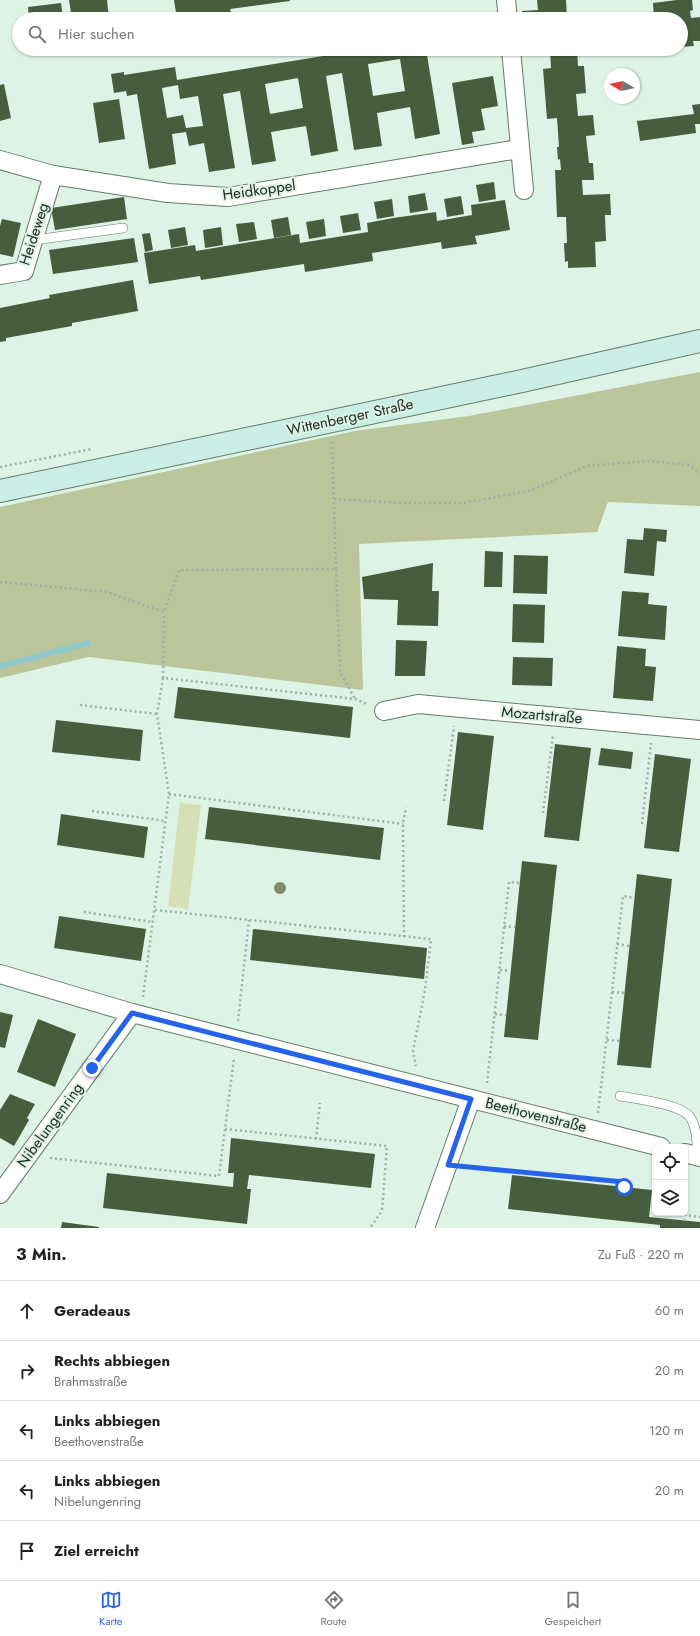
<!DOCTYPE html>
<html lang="de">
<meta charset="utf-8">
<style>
body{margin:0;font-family:Jost,sans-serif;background:#f2f2f2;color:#202124}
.controls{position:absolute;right:12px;bottom:12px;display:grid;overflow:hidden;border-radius:6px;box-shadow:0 1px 3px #0004}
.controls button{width:36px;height:36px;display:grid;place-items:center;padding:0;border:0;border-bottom:1px solid #e0e0e0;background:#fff;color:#202124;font:20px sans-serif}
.compass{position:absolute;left:604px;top:68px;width:36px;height:36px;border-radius:50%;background:#fff;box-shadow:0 1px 3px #0004;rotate:279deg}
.stop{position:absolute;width:12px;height:12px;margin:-9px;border:3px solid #2563eb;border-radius:50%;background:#fff}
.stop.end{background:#2563eb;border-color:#fff;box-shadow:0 1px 4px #0008}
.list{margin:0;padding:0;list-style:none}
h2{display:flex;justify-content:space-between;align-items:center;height:52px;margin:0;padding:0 16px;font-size:17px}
h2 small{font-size:13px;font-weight:400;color:#757577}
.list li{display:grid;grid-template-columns:26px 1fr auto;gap:12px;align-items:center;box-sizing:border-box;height:60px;padding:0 16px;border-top:1px solid #e0e0e0}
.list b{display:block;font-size:15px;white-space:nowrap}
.list p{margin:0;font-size:13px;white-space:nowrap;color:#757577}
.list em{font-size:13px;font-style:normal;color:#757577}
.icon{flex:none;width:22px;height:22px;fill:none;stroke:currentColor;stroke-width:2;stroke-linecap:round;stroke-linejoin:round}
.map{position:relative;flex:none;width:700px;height:1228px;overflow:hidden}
.search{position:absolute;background:#fff;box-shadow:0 1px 3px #0004;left:12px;right:12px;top:12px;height:44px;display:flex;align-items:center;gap:10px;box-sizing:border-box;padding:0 14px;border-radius:22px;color:#757577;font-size:15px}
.sheet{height:352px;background:#fff}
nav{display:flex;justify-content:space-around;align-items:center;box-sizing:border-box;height:56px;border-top:1px solid #e0e0e0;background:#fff;font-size:11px;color:#757577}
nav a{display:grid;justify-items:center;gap:2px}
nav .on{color:#2563eb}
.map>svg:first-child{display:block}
.green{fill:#d5e0b4}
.forest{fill:#bbc59a}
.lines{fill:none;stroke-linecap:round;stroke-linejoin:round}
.stream{stroke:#8fc9c9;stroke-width:6}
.building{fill:#465e3e;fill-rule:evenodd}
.lane-casing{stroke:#667a6d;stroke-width:10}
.street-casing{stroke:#667a6d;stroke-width:20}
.secondary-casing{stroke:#667a6d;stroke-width:24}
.path{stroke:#9eb0a5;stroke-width:2.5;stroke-dasharray:2 3;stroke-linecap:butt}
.lane{stroke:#fff;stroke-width:9}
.street{stroke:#fff;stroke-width:18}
.secondary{stroke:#c9eee6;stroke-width:22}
.tree{fill:#7d8b68}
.route{stroke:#2563eb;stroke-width:5}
.labels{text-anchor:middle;stroke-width:4;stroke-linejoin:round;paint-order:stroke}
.street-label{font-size:15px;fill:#232c27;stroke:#ddf3e5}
</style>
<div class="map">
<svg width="700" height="1228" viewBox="0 0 700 1228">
<rect width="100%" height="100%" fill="#ddf3e5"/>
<polygon class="green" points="180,803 201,805 188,909 168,906"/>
<polygon class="forest" points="700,372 700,506 608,502 597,532 359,544 363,690 89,657 0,678 0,507 355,431 469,416"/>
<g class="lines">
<polyline class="stream" points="0,666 88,643"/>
</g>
<g class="building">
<polygon points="69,0 107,0 109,19 72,19"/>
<polygon points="174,0 290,0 290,1 230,9 231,12 186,19 177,19"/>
<polygon points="537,0 566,0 567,19 523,19 522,11 538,10"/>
<polygon points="677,0 692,0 693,10 690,11 691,18 700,17 700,41 693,41 694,46 681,47 681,19 654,19 653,3"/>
<polygon points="61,3 63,19 29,19 28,7"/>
<polygon points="33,49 47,49 47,50 33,52"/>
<path d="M366,49H426L440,134L415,139L410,107L377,113L382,146L354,150L342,73L326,76L338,151L311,156L306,126L271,132L276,161L252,165L240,91L223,94L235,168L209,172L204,143L189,146L186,132L172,134L176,164L149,169L137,94L127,96L126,91L114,93L111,74L124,72V75L175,67L177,80ZM400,59L405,91L373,96L368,64ZM298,78L303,108L270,114L265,84ZM178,85L180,99L198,96L203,126L186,128L183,115L167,118L162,88Z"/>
<polygon points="550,49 577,49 578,66 584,66 586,93 576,94 578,116 593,115 595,135 586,136 589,163 593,163 594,180 582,180 583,195 610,194 611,215 605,215 606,241 595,242 596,267 568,268 568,261 565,262 564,243 567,243 566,217 557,217 555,170 561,170 560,159 558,160 557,147 559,147 557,118 547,119 543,69 551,68"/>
<polygon points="493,76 498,106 481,109 485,130 472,132 474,143 462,145 452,83"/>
<polygon points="4,84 11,118 0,121 0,85"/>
<polygon points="119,99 125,139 99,143 93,103"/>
<polygon points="700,104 700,124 695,124 696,133 640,141 637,121 694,114 692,105"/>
<polygon points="494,182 496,199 479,202 476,185"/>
<polygon points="425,193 428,210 410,213 408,196"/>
<polygon points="461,196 464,214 447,217 444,199"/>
<polygon points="124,197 127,219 55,230 51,208"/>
<polygon points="392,199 394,216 377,219 374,202"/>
<polygon points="505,200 510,230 475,236 477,244 442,249 441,242 372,253 373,261 305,272 304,264 201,280 200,276 149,284 144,253 195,245 196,251 299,234 300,243 368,232 367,223 393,218 436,212 437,221 472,215 471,205"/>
<polygon points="358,213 361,230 343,233 340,216"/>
<polygon points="288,217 291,235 274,238 271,220"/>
<polygon points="2,219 21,223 13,257 0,254 0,226"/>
<polygon points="324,219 326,236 309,239 306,222"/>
<polygon points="254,222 257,239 239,242 236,224"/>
<polygon points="185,227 188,245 171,248 168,230"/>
<polygon points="221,227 223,245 205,248 203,230"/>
<polygon points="150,233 153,250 145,252 142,234"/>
<polygon points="134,238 138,262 53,274 49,250"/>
<polygon points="133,280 138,311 72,323 72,326 6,338 6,341 0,342 0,308 50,298 49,295"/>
<polygon points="644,528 667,530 666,542 657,541 654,576 624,573 627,539 643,540"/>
<polygon points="485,551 503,552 502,587 484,587"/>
<polygon points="514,555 548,556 547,594 513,593"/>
<polygon points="433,563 432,591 439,591 438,626 397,625 398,600 364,599 362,577"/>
<polygon points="622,591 649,593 648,604 667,606 665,640 618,636"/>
<polygon points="513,604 545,605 544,643 512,642"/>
<polygon points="396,640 427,641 425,676 395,676"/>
<polygon points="617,646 646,649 645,666 656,667 653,701 613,698"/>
<polygon points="513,657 553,658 552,686 512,685"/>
<polygon points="178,687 353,707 350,738 174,718"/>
<polygon points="56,720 143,730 140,761 52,752"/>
<polygon points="458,732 494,736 483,830 447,825"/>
<polygon points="555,744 591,748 579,841 544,837"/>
<polygon points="601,748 633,752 631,769 598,765"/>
<polygon points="655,754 691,759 679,852 644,848"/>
<polygon points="209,807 384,828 380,860 205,839"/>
<polygon points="61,814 148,827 144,858 57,845"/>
<polygon points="522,861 557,865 538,1040 504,1037"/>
<polygon points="637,874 672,879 651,1068 617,1065"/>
<polygon points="59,916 146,929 141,961 54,948"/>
<polygon points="253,929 427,948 424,979 250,960"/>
<polygon points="0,1012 13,1015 5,1048 0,1047"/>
<polygon points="38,1019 76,1034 55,1087 17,1072"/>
<polygon points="10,1094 35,1104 27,1118 29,1120 14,1146 0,1138 0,1110"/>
<polygon points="231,1138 375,1154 371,1188 249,1175 247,1189 251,1189 247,1224 103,1208 107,1173 233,1187 234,1173 228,1173"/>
<polygon points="512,1175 652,1190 649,1217 700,1222 700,1228 660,1228 660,1225 508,1209"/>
<polygon points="62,1222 99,1227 99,1228 61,1228"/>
</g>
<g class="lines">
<g class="lane-casing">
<g id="lane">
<polyline points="34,240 123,228"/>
<path d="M620,1096C636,1099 681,1104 690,1117C697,1127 697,1144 698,1156"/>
</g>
</g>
<g class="street-casing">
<g id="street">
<polyline points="506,0 508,19"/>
<polyline points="511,49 524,190"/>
<polyline points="0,160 53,175 168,193 228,197 519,149"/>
<polyline points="0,275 24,271 53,175"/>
<polyline points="384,711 418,704 700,730"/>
<polyline points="0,974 132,1013 661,1147"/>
<polyline points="685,1153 700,1157"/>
<polyline points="0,1194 132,1013"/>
<polyline points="425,1228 471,1099"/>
</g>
</g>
<g class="secondary-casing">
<polyline id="secondary" points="0,491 522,381 700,341"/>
</g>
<g class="path">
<polyline points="332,442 336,569"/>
<polyline points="0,467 92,449"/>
<polyline points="334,499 405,503 464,503 532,490 587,466 648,461 689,465 700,473"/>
<polyline points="0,582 107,592 164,612 179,570 336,569 340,672 355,699"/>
<polyline points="163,678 164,613"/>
<polyline points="80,705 157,714"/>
<polyline points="169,794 403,824"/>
<polyline points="444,801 454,726"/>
<polyline points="92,811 166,821"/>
<polyline points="543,813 553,735"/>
<polyline points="642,824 651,743"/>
<polyline points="155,910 431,939 425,990 413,1051 416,1066"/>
<polyline points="84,912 153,922"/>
<polyline points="504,926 515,927"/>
<polyline points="404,937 403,824 406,807"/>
<polyline points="617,944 629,946"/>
<polyline points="500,970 510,971"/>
<polyline points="612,992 624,993"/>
<polyline points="143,997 169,794 157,714 163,678 355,699 367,704"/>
<polyline points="495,1014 506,1015"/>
<polyline points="238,1021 249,920"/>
<polyline points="607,1040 619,1041"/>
<polyline points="487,1083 509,882 520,883"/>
<polyline points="598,1113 623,896 635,898"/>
<polyline points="225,1129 387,1146 382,1211 370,1228"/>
<polyline points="316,1139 320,1103"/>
<polyline points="50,1158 219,1176 234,1058"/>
<polyline points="467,1167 624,1182 624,1187"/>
<polyline points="684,1221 685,1215 700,1217"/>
</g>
<use href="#lane" class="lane"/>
<use href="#street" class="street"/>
<use href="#secondary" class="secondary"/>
</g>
<circle class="tree" cx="280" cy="888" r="6"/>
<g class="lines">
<polyline class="route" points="92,1068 132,1013 471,1099 448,1165 624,1182 624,1187"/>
</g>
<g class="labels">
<g class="street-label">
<text transform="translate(259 190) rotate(-8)" y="5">Heidkoppel</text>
<text transform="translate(34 234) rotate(-72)" y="5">Heideweg</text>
<text transform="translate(350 417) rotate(-12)" y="5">Wittenberger Straße</text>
<text transform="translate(542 715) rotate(5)" y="5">Mozartstraße</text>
<text transform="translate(536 1115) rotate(14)" y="5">Beethovenstraße</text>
<text transform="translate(50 1125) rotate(-54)" y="5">Nibelungenring</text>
</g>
</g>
</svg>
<div class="controls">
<button><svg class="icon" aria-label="locate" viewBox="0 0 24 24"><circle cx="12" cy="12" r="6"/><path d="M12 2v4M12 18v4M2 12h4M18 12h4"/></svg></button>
<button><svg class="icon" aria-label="layers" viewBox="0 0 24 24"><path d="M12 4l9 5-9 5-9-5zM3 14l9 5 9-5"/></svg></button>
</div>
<svg class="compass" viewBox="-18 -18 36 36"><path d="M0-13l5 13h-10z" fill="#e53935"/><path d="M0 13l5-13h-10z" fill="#757577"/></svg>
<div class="stop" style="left:624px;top:1187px"></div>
<div class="stop end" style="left:92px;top:1068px"></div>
<div class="search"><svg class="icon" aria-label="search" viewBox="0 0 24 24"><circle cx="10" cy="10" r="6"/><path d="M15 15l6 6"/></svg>Hier suchen</div>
</div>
<section class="sheet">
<h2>3 Min.<small>Zu Fuß · 220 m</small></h2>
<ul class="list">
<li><svg class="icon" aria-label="ahead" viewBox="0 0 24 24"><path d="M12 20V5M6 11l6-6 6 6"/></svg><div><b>Geradeaus</b></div><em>60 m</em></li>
<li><svg class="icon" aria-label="right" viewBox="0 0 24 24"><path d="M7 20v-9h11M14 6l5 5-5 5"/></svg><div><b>Rechts abbiegen</b><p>Brahmsstraße</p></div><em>20 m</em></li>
<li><svg class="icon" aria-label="left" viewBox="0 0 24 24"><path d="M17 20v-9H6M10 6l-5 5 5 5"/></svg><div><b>Links abbiegen</b><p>Beethovenstraße</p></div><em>120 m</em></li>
<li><svg class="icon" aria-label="left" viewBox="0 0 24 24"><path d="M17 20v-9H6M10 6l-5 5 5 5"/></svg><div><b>Links abbiegen</b><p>Nibelungenring</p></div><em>20 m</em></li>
<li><svg class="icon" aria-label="arrive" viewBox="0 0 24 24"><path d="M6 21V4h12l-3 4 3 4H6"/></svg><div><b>Ziel erreicht</b></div></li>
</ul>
</section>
<nav>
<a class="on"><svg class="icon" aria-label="map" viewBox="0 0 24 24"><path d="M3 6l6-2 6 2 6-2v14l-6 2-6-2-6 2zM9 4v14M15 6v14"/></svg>Karte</a>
<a><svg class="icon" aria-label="directions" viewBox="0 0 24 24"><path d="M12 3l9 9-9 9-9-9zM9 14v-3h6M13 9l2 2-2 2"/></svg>Route</a>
<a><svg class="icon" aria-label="saved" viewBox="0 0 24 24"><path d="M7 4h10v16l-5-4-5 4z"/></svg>Gespeichert</a>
</nav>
